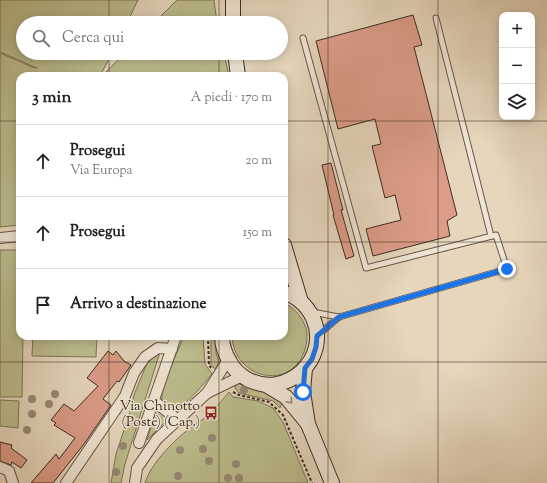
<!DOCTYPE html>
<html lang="it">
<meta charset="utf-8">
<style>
body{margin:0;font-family:"Sorts Mill Goudy",serif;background:#f6f6f6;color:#222}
.controls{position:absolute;right:12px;top:12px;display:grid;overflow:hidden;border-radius:8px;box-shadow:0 2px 10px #0003}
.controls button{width:36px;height:36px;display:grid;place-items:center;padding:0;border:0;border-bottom:1px solid #e0e0e0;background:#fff;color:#222;font:20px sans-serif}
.stop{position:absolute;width:12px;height:12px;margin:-9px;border:3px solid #1a73e8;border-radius:50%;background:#fff}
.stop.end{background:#1a73e8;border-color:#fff;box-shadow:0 1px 4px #0008}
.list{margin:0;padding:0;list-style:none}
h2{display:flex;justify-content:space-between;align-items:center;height:52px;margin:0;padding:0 16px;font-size:17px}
h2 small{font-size:13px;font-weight:400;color:#767676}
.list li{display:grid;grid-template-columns:26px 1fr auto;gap:12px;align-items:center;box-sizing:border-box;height:72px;padding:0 16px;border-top:1px solid #e0e0e0}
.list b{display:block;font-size:15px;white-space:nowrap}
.list p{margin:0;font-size:13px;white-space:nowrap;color:#767676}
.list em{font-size:13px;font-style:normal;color:#767676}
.icon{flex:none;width:22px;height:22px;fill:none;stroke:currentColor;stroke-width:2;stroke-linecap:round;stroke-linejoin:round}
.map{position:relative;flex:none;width:547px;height:483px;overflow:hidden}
.search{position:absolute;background:#fff;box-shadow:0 2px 10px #0003;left:16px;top:16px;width:272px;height:44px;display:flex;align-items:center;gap:10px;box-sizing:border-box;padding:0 14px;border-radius:22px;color:#767676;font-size:15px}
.panel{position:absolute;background:#fff;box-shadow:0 2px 10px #0003;left:16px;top:72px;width:272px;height:268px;border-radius:12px}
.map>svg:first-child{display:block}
.green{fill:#bcbc8c;stroke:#7c7457}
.building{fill:#dc9c88;stroke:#3d2d22}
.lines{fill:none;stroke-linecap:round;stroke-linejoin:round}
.service-casing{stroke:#675748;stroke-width:7}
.minor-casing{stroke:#675748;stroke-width:12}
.secondary-casing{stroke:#3d2d22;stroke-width:16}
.path{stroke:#3d2d22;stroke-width:2;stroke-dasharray:3 2;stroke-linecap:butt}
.service{stroke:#efe4d3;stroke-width:5}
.minor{stroke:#efe4d3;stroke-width:10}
.secondary{stroke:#efe4d3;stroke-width:14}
.tree{fill:#978973}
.oneway{stroke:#96887a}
.route{stroke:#1a73e8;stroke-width:5}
.grid{fill:none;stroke:#3d2d22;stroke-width:1;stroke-opacity:0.55}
.labels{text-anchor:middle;stroke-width:3;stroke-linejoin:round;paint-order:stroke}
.poi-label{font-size:14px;fill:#3d2d22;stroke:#efe4d3;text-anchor:end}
</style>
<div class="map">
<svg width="547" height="483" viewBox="0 0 547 483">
<rect width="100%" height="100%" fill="#e6d6bc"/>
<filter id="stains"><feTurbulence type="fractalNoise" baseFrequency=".005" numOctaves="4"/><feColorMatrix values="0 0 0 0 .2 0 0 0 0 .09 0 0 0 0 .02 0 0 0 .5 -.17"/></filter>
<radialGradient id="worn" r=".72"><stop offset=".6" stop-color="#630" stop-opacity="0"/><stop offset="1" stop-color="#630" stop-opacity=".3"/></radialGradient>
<g class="green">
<polygon points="0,0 138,0 127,23 23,23 23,53 112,53 100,76 20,76 20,225 0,227 0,53 32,67 37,68 0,52"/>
<polygon points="177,0 214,0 217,23 154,23"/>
<polygon points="125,53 224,53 229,76 102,76"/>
<polygon points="0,250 20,250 20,336 23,336 22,397 0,397"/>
<path d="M284,303C295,308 302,317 306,328C308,336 307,344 304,352C290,391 234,379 232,336H284Z"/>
<polygon points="33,336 97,336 96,357 32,356"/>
<path d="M184,336H203L205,364L212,374C203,384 184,410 170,409C167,407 163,404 162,400C160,389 179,348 184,336Z"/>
<polygon points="211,336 215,336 216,353 219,362 215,369 211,365"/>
<polygon points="160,352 125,464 121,483 111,483 116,454 132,406 134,395 147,363"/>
<polygon points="236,383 258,389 283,401 280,408 273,401 239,393 235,388"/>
<path d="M229,392L233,397L258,401L273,408L283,422L308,483H145C150,464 177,437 193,426C198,422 204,419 209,415L212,418L216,413L213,411Z"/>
<polygon points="0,400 19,401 18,428 0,426"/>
<polygon points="156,410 170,417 147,440"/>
</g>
<g class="building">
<polygon points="413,15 422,45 414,47 457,215 447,221 450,236 373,256 366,229 401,220 395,195 385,198 372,146 381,144 375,119 338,129 316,41"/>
<polygon points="331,163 343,210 341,210 354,256 346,259 333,215 334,215 322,165"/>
<polygon points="108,351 113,355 116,351 124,361 131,365 119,382 117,381 103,399 111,405 84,444 53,483 31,483 56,454 59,459 75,438 54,425 56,423 51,420 64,404 74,411 98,386 87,378"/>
<polygon points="0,442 12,445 11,448 27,460 21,468 12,462 11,465 0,461"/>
</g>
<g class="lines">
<g class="service-casing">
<g id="service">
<polyline points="436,18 491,236"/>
<polyline points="303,38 366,268 496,235 507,269 339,317 318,335"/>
<polyline points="312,312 339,317"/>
</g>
</g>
<g class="minor-casing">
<g id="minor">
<polyline points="0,238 20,236"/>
<polyline points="207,393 242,376"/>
<polyline points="154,401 178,420"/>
<polyline points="139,443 176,336"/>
<polyline points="0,467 9,471 13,483"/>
<polyline points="66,483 125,396 134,373 145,357 158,348 172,349"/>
<polyline points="135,483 137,468 157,439 207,393 228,360"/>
</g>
</g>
<g class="secondary-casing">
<g id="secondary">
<polyline points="233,0 233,23"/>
<polyline points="235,53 238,76"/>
<polyline points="284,245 301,302"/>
<path d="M222,336C222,345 225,354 230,362C234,370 240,375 247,379C286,400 331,359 313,318C307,306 297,296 284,293"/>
<polyline points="305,368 303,392 308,424 332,483"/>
<polyline points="266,385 286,397 308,424"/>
</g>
</g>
<g class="path">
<polyline points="208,336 209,365 211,368"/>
<polyline points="233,392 239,395 269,402 283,415 312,483"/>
</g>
<use href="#service" class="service"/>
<use href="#minor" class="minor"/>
<use href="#secondary" class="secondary"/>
</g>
<g class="tree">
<circle cx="244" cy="390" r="4"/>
<circle cx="55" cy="394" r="4"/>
<circle cx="32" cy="399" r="4"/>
<circle cx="49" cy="404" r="4"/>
<circle cx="32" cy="414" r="4"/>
<circle cx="27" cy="430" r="4"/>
<circle cx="212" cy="438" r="4"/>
<circle cx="123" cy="446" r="4"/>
<circle cx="203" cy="449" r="4"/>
<circle cx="180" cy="450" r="4"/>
<circle cx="209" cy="461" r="4"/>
<circle cx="236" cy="464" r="4"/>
<circle cx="116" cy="472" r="4"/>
<circle cx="178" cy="476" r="4"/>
<circle cx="228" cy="478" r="4"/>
<circle cx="239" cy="478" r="4"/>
</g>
<defs><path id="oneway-chevron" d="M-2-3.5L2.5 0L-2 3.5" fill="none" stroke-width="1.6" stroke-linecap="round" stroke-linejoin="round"/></defs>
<use class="oneway" href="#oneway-chevron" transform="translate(290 401) rotate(49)"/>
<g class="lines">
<polyline class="route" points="303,392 305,368 312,359 316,347 317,336 339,317 507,269"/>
</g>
<path class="grid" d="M109,0V23M219,0V23M328,0V483M438,0V483M109,53V76M219,53V76M0,121H20M284,121H547M0,242H20M284,242H547M109,336V483M219,336V483M0,362H547"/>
<defs>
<g id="bus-bare" transform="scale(1.08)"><path d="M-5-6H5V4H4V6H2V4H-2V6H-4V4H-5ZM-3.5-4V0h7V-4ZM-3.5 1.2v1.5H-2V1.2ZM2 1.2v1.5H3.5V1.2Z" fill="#8f2418" stroke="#efe4d3" stroke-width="2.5" paint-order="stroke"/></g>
</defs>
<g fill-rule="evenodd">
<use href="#bus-bare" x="211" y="413"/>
</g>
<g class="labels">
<g class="poi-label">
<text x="200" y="410">Via Chinotto<tspan x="200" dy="16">(Poste) (Cap.)</tspan></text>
</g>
</g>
<rect width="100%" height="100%" filter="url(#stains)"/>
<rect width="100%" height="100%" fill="url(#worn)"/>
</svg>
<div class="controls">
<button>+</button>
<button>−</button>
<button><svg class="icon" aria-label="layers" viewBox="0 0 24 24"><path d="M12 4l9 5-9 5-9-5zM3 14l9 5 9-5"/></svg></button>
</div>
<div class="stop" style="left:303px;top:392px"></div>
<div class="stop end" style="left:507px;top:269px"></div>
<div class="search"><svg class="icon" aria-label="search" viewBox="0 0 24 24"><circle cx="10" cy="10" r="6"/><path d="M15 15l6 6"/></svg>Cerca qui</div>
<section class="panel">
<h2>3 min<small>A piedi · 170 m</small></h2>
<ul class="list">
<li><svg class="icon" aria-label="ahead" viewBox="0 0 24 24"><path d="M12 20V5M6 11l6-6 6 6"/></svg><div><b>Prosegui</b><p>Via Europa</p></div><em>20 m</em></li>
<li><svg class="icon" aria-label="ahead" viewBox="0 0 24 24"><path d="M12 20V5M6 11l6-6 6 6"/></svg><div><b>Prosegui</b></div><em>150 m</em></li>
<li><svg class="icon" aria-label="arrive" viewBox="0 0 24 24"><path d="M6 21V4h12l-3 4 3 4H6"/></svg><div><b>Arrivo a destinazione</b></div></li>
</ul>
</section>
</div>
